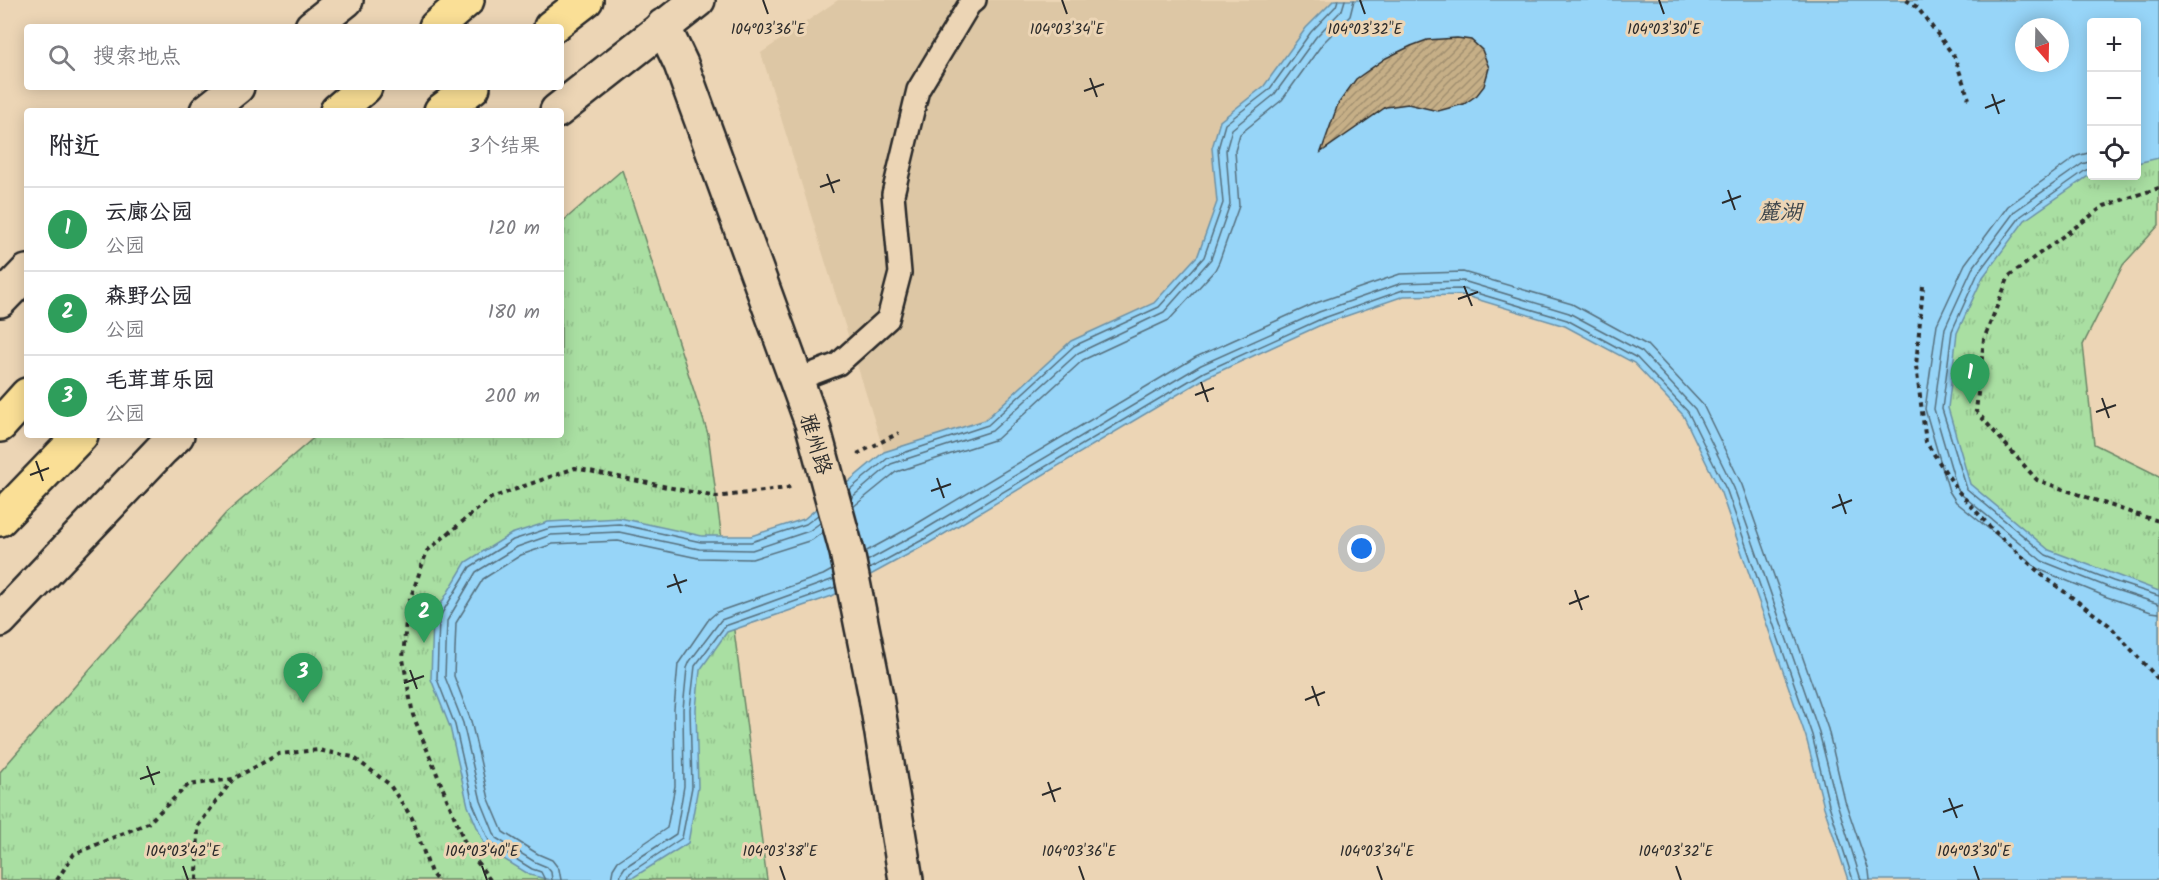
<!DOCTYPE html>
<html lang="zh">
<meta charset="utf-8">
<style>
body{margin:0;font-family:Kalam,"LXGW WenKai TC",sans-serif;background:#f2f2f3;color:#2b2b33}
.controls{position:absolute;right:18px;top:18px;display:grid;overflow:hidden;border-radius:6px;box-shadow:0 3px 15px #0003}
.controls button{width:54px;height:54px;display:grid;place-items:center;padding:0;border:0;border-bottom:2px solid #e1e1e2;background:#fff;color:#2b2b33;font:30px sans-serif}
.compass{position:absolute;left:2015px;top:18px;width:54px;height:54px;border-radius:50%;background:#fff;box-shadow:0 3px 15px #0003;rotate:160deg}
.you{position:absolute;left:1362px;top:549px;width:21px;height:21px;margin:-15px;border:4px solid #fff;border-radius:50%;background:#1a73e8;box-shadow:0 0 0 9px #1a73e833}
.badge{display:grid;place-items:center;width:39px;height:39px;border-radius:50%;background:#1f6fb2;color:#fff;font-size:20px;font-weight:700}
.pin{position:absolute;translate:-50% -50px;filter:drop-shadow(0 2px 3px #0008)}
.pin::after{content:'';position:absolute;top:32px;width:21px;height:18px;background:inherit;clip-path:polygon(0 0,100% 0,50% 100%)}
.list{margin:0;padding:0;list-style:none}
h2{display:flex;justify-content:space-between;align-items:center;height:78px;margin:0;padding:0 24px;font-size:26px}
h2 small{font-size:20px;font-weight:400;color:#7c7c81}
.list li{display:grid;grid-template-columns:39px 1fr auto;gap:18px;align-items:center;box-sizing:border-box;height:84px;padding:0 24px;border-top:2px solid #e1e1e2}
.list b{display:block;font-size:22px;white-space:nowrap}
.list p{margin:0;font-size:20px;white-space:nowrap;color:#7c7c81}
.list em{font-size:20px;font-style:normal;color:#7c7c81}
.icon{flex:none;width:33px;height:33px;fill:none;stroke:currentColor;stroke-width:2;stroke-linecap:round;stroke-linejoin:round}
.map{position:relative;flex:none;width:2159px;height:880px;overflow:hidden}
.search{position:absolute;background:#fff;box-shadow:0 3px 15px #0003;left:24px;top:24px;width:540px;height:66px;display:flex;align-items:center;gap:15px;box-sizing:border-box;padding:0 21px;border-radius:6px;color:#7c7c81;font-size:22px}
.panel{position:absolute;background:#fff;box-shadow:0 3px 15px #0003;left:24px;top:108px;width:540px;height:330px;border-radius:6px}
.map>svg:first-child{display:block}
.built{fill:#ddc7a5}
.park{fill:url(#park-tufts);stroke:#6a8566;stroke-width:1.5;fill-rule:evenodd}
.water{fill:#97d5f8;stroke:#6c91a6;stroke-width:1.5;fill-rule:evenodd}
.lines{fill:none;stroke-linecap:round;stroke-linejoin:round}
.shore{stroke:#566f7d;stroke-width:1.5}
.building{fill:url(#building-hatch);stroke:#2b2b2b;stroke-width:1.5}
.lane-casing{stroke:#2b2b2b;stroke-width:26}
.street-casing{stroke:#2b2b2b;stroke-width:38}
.secondary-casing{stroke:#2b2b2b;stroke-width:38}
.highway-casing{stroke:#2b2b2b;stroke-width:38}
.path{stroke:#2b2b2b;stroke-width:4;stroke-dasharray:4.5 4.5;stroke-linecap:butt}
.lane{stroke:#ecd5b5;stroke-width:21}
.street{stroke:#ecd5b5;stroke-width:33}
.secondary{stroke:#ecd5b5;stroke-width:33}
.highway{stroke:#fadf96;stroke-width:33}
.street-bridge-casing{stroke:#2b2b2b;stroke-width:38;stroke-linecap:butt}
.street-bridge{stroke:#ecd5b5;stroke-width:33}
.ticks{fill:none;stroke:#2b2b2b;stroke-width:2}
.labels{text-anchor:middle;stroke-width:6;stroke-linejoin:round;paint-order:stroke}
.street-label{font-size:21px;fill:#2b2b2b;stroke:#ecd5b5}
.water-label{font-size:22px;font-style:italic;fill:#3b444a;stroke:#ecd5b5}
.ticks-label{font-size:15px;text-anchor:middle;fill:#2b2b2b;stroke:#ecd5b5;stroke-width:6;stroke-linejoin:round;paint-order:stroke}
</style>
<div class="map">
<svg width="2159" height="880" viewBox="0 0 2159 880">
<defs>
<pattern id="park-tufts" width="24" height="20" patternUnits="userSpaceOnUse" patternTransform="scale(1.5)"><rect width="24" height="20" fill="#a9dfa2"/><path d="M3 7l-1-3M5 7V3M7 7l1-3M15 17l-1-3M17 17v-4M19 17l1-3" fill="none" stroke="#92c08c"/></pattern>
<pattern id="building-hatch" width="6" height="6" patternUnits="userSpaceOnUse" patternTransform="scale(1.5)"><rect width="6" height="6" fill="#c6af87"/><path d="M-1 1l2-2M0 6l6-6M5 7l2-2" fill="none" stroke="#a18f6f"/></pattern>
</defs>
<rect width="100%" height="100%" fill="#ecd5b5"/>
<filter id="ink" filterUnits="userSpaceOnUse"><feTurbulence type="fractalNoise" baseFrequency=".0167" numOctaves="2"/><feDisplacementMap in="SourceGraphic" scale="12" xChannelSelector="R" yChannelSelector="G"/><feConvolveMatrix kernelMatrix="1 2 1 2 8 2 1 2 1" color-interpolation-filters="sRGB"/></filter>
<g filter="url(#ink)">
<polygon class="built" points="838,0 1334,0 1306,28 1264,86 1220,121 1212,148 1217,202 1198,255 1154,303 1071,341 985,420 884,452 761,53"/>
<g class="park">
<path d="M1688,0H2159V225L2123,265L2083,345L2094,444L2159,476V880ZM2092,22H2136V176H2092ZM2024,27H2060V63H2024Z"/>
<polygon points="622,170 708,434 767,880 0,880 0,772 226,513 317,435 561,435 561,223"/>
</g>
<path class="water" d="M1334,0H2159V158L2137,163L2136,22H2092L2091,174L2025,220L1983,277L1957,333L1948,408L1970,484L2049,550L2159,591V880H1848L1824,807L1806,737L1721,493L1683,415L1634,363L1565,326L1463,295L1404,296L1323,324L1207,377L929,543L832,596L727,632L700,670L696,709L698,787L688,843L634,877L609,880H550L530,875L486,848L468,806L450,727L431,679L433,617L466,562L511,534L548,522L620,518L702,536H751L804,519L884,452L985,420L1071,341L1154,303L1198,255L1217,202L1212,148L1220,121L1264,86L1306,28ZM2024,27H2060V63H2024Z"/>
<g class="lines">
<g class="shore">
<polyline points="2092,152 2077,156 2008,206 1965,264 1937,324 1925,409 1949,491 1956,502 2038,569 2107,597 2151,612 2159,613"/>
<polyline points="2092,161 2082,164 2015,211 1972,269 1945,328 1934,409 1957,488 1962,495 2042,561 2110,588 2159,604"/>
<polyline points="2092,169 2086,170 2021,216 1978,273 1952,331 1942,409 1967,489 2046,555 2113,581 2159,596"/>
<polyline points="849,490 888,458 988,425 1074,346 1159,307 1204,257 1223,203 1218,149 1225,124 1269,90 1311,32 1336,6 1338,0"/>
<polyline points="851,498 891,464 992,431 1078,353 1164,312 1211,259 1230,204 1226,150 1232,129 1274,95 1316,37 1342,10 1345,0"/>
<polyline points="853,507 896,472 997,439 1083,360 1169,320 1215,270 1219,262 1239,206 1235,151 1240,134 1282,100 1323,43 1350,16 1354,0"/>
<polyline points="865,552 918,523 1196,357 1316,303 1400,274 1463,272 1572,304 1647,345 1703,405 1742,485 1828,729 1845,801 1869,871 1870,880"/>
<polyline points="867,561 922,531 1201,365 1319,312 1402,283 1463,281 1569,313 1642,352 1695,409 1734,488 1819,732 1837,803 1861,880"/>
<polyline points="869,569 926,538 1204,372 1321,319 1403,290 1463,289 1567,320 1637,358 1688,412 1727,491 1812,735 1829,805 1853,880"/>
<polyline points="545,880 541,872 532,869 490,843 473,804 455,725 437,679 439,618 470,567 513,540 550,528 619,524 701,542 751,542 806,524 818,515"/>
<polyline points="552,880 551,872 547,867 535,862 496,838 481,801 463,723 445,677 447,621 476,572 517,547 551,535 619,532 699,549 752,550 809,531 820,523"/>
<polyline points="561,880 559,869 552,860 538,854 503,832 489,799 471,721 454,676 456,623 483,579 521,555 553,544 618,541 698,558 752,559 812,540 823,532"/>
<polyline points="611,880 613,869 618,861 667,828 675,786 674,709 678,664 709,619 717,612 823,575 832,570"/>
<polyline points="620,880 621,873 625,867 676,834 684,786 683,709 687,668 690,661 721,620 834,579"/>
<polyline points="627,880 630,873 682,838 692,787 690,709 695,666 725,626 836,587"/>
</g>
</g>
<polygon class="building" points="1457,38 1471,40 1482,50 1489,68 1484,86 1477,95 1464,104 1438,111 1408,104 1386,107 1321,152 1338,104 1356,79 1386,58 1411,46 1427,40"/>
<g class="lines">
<g class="lane-casing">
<polyline id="lane" points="796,380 838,364 888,319 900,273 893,194 918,90 969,5 975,0"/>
</g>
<g class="street-casing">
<g id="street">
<polyline points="663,26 681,64 812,423"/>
<polyline points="876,697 906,880"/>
</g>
</g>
<g class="secondary-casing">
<g id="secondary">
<polyline points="312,27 346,0"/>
<polyline points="207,111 237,87"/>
<polyline points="557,111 698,0"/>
<polyline points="0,300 27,272"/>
<polyline points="0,620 162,449 177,435"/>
</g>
</g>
<g class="highway-casing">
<g id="highway">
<polyline points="436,27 467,0"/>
<polyline points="551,27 586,0"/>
<polyline points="337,111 365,87"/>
<polyline points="441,111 473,87"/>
<polyline points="0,425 27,395"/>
<polyline points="0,519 81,435"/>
</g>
</g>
<g class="path">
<polyline points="1906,0 1917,7 1954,56 1969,99"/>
<polyline points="2159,188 2104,206 2009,276 1984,339 1976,411 2037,480 2138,515 2159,521"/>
<polyline points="1923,286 1916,366 1926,442 1958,491 1991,528 2042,575 2109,625 2159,680"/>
<polyline points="857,454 899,433"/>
<polyline points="57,880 74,854 148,823 188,785 233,779"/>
<polyline points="197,880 198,826 233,779 279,754 318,750 353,757 389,784 412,818 431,873 437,880"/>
<polyline points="490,880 467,848 413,715 403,659 407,608 427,551 491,498 575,468 716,497 787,488 794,485"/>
</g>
<use href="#lane" class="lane"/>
<use href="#street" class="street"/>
<use href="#secondary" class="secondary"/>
<use href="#highway" class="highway"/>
<g class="street-bridge-casing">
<polyline id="street-bridge" points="812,423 847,552 876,697"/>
</g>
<use href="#street-bridge" class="street-bridge"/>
</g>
</g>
<path class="ticks" d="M763,0L768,14M1062,0L1067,14M1360,0L1365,14M1659,0L1664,14M1090,78L1097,97M1084,91L1104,84M1992,94L1999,114M1985,108L2005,100M827,174L834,193M820,187L840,180M1728,190L1735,210M1722,203L1741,196M1464,286L1472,306M1458,299L1478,292M1201,382L1208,402M1195,395L1214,388M2102,398L2109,418M2096,412L2116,405M36,461L43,481M30,475L49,468M937,478L944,498M931,491L951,484M1839,494L1846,514M1832,508L1852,500M674,574L681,593M667,587L687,580M1575,590L1582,610M1569,604L1589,596M410,670L417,689M404,683L424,676M1312,686L1319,706M1305,700L1325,692M147,766L154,785M140,779L160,772M1048,782L1055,802M1042,795L1061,788M1949,798L1957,818M1943,812L1963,805M183,866L188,880M482,866L487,880M780,866L785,880M1079,866L1084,880M1377,866L1382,880M1676,866L1681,880M1974,866L1979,880"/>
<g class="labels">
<g class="street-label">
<text transform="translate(816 444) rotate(73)" y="7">雅州路</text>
</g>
<g class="water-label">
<text x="1780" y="219">麓湖</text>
</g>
</g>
<g class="ticks-label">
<text x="768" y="34">104°03'36"E</text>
<text x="1067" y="34">104°03'34"E</text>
<text x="1365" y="34">104°03'32"E</text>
<text x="1664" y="34">104°03'30"E</text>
<text x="183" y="856">104°03'42"E</text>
<text x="482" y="856">104°03'40"E</text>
<text x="780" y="856">104°03'38"E</text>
<text x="1079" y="856">104°03'36"E</text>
<text x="1377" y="856">104°03'34"E</text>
<text x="1676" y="856">104°03'32"E</text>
<text x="1974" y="856">104°03'30"E</text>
</g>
</svg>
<div class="controls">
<button>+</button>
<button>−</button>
<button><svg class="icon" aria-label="locate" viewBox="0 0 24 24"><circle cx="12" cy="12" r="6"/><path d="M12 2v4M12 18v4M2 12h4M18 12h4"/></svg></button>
</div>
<svg class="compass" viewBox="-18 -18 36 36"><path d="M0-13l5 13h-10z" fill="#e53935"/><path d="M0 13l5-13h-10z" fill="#7c7c81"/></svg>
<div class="you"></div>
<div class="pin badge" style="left:1970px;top:404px;background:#2e9e5b">1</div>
<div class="pin badge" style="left:424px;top:643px;background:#2e9e5b">2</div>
<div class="pin badge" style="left:303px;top:703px;background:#2e9e5b">3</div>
<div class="search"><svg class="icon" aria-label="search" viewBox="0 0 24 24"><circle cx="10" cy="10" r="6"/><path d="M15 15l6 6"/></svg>搜索地点</div>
<section class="panel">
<h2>附近<small>3个结果</small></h2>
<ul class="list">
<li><span class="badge" style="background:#2e9e5b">1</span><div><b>云廊公园</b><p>公园</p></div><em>120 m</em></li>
<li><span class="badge" style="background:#2e9e5b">2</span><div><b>森野公园</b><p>公园</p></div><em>180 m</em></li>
<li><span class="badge" style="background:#2e9e5b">3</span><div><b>毛茸茸乐园</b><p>公园</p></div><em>200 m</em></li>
</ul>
</section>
</div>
